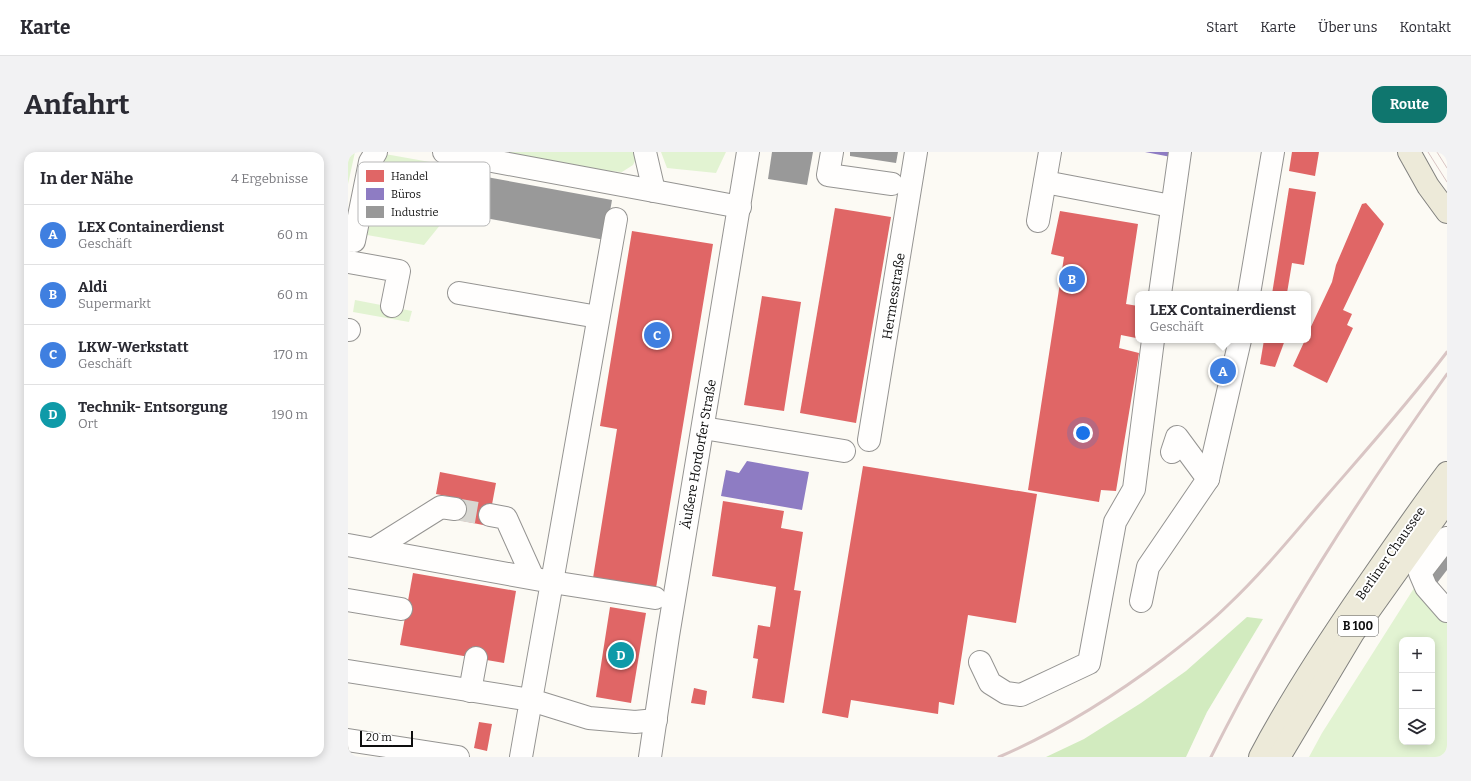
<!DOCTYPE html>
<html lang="de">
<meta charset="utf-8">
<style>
body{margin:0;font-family:Bitter,serif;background:#f2f2f3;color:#2b2b33}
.controls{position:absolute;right:12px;bottom:12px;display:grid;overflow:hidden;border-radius:8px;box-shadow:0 2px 10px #0003}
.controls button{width:36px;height:36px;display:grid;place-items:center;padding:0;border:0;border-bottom:1px solid #e1e1e2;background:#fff;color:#2b2b33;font:20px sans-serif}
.scale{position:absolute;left:12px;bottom:10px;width:53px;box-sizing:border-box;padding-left:4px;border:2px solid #0e0e0e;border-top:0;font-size:11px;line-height:14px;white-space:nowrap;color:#0e0e0e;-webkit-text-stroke:3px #fff;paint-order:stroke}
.you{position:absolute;left:735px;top:281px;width:14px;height:14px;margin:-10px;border:3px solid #fff;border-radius:50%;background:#1a73e8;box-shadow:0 0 0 6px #1a73e833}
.badge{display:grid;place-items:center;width:26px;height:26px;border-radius:50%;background:#0f766e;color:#fff;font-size:13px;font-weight:700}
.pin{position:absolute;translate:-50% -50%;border:2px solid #fff;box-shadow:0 1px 4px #0006}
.popup{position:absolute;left:787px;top:139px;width:176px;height:52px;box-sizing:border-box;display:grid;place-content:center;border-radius:8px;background:#fff;filter:drop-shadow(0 1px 3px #0005);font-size:13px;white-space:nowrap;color:#7c7c81}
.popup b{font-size:15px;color:#2b2b33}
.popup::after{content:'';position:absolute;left:50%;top:100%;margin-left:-8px;border:8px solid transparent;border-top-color:#fff}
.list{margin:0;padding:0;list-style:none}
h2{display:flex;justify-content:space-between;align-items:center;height:52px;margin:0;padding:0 16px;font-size:17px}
h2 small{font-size:13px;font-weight:400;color:#7c7c81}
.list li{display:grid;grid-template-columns:26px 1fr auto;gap:12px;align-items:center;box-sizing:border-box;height:60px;padding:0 16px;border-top:1px solid #e1e1e2}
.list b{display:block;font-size:15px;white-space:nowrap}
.list p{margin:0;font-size:13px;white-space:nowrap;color:#7c7c81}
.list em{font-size:13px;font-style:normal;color:#7c7c81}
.icon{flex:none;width:22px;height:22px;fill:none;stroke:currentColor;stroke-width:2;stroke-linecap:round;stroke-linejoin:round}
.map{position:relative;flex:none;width:1099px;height:605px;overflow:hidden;border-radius:12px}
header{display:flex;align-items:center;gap:24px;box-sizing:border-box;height:56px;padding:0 20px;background:#fff;border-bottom:1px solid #e1e1e2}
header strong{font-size:19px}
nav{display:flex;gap:22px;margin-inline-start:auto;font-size:14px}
.intro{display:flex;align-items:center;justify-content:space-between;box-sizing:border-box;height:96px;padding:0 24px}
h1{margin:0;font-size:28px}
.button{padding:10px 18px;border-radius:12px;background:#0f766e;color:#fff;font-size:14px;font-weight:700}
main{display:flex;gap:24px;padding:0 24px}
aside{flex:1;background:#fff;border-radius:12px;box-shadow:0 2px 10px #0003}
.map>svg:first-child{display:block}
.green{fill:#e2f3d2;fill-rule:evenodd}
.forest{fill:#d2ebbf}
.shops{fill:#e06666}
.offices{fill:#8e7cc3}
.industry{fill:#999}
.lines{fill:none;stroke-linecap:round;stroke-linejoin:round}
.minor-tunnel{stroke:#d8d7d2;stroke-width:22;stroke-dasharray:22 11;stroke-linecap:butt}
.minor-casing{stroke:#959492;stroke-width:24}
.major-casing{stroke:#82827f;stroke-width:24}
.minor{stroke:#fffefd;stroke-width:22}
.major{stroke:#edead9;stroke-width:22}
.tram{stroke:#d9c5c4;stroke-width:1}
.rail{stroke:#d9c5c4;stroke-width:3}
.labels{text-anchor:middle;stroke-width:4;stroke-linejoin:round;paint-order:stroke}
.shield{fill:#fff;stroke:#565656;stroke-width:1}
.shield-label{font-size:12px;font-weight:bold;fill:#0e0e0e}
.street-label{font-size:13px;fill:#0e0e0e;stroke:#fff}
.key{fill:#fff;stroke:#b7b7b7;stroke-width:1}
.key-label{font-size:11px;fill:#0e0e0e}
</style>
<header>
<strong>Karte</strong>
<nav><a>Start</a><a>Karte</a><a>Über uns</a><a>Kontakt</a></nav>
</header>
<div class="intro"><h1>Anfahrt</h1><a class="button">Route</a></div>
<main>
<aside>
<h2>In der Nähe<small>4 Ergebnisse</small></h2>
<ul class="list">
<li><span class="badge" style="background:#3f7fe0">A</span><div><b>LEX Containerdienst</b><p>Geschäft</p></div><em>60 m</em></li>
<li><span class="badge" style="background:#3f7fe0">B</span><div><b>Aldi</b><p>Supermarkt</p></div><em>60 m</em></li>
<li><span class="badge" style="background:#3f7fe0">C</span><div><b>LKW-Werkstatt</b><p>Geschäft</p></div><em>170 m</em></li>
<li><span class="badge" style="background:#0f9aa8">D</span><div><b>Technik- Entsorgung</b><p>Ort</p></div><em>190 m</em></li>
</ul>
</aside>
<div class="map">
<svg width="1099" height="605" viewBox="0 0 1099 605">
<rect width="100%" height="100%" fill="#fcfaf4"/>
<g class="green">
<polygon points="0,0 7,0 0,32"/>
<polygon points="127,0 290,0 290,3 285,13 274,20 202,15"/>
<polygon points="313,0 378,0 368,21 319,16"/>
<polygon points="37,2 110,15 101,62 76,93 19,83"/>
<polygon points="7,148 64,159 61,170 5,160"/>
<path d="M1068,433L1099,466V605H961L974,581ZM1054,488H1084V590H1054Z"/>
</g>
<polygon class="forest" points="899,465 915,467 859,560 838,605 698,605 736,587 793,551 838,519"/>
<g class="shops">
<polygon points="944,0 971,0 967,24 941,19"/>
<polygon points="941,36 968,40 956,113 944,111 939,141 942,142 924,142"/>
<polygon points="1018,51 1036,72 995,158 1004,162 999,173 1005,176 979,231 945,214 957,188 960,188 960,181 984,130 988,113 1014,52"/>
<polygon points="487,56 543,65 508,271 452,261"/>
<polygon points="712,59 790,72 778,152 790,154 790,176 788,186 773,183 771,196 791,201 768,339 753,338 751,350 680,338 716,105 703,102"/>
<polygon points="284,79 365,92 308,436 245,426 269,277 252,274"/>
<polygon points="414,144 453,150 436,259 396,253"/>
<polygon points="916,188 937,188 927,215 912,212"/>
<polygon points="515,314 689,342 668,471 620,463 606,553 591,550 590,562 503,548 500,566 474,561"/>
<polygon points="92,320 148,331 140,374 105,367 109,346 88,342"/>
<polygon points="375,349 436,359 433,376 455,380 446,438 453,439 436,551 404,546 410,507 405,506 410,473 422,475 428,435 364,424"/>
<polygon points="65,421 168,439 156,511 52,493"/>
<polygon points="262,455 298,461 283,551 248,545"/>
<polygon points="346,536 359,539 357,553 343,551"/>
<polygon points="131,570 144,572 139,599 126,596"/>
</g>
<g class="offices">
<polygon points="797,0 824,0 823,5"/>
<polygon points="399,309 461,320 454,358 373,344 378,318 391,321"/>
</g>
<g class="industry">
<polygon points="424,0 465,0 459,33 420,27"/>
<polygon points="502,0 550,0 548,11 502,4"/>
<polygon points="111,20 264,48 257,88 104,60"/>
<polygon points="1099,394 1099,418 1089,431 1078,423"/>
</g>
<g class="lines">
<polyline class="minor-tunnel" points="107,357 142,363"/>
<g class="minor-casing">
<g id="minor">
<polyline points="96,0 392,55"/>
<polyline points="297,0 306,39"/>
<polyline points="484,0 480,23 544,32"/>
<polyline points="697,30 823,54"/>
<polyline points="268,67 204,430 307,446"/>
<polyline points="690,69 702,0"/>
<polyline points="0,88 6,89 22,10 28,0"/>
<polyline points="1,110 51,119 44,154"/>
<polyline points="111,141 250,165"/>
<polyline points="812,142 832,0"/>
<polyline points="901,142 925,0"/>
<polyline points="0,178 1,178"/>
<polyline points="355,276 496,299"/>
<polyline points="521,288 568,0"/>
<polyline points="860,327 892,188"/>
<polyline points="142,363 158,366 185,426"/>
<polyline points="1099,386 1072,421 1078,435 1099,459"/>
<polyline points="0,393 204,430 183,548 241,566 287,570 308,568"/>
<polyline points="26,397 93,355 107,357"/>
<polyline points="0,448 53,457"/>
<polyline points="793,449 800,415 860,327 829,285 824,300"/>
<polyline points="632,510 642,531 658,541 673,543 741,511 767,370 786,337 805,188"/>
<polyline points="0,519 183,548 173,605"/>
<polyline points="122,539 128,506"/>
<polyline points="0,588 110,605"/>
<polyline points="302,605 320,484 400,0"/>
</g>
</g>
<g class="major-casing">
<g id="major">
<polyline points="1061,0 1080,34 1099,60"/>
<path d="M912,605C943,546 980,490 1018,435C1045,396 1071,358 1099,321"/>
<polyline points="931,605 1005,481 1099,349"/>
</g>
</g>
<use href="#minor" class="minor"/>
<use href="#major" class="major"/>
<g class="tram">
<polyline points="1080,0 1099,30"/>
<polyline points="1089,0 1099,16"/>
</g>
<g class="rail">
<path d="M651,605C711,579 765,545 817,506C839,489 860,473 880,453C917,418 948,379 981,341C1021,295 1062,249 1099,200"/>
<path d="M863,605C930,470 1012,344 1099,222"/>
</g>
</g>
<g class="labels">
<rect class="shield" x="990" y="464" width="40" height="20" rx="3"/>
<g class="shield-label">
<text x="1010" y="478">B 100</text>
</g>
<g class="street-label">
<text transform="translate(545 144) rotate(-81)" y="5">Hermesstraße</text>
<text transform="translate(350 302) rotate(-80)" y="5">Äußere Hordorfer Straße</text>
<text transform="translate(1042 401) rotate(-55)" y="5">Berliner Chaussee</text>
</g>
</g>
<rect x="10" y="10" width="132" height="64" rx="6" class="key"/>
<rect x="18" y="18" width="18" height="12" fill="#e06666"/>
<rect x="18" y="36" width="18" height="12" fill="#8e7cc3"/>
<rect x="18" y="54" width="18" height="12" fill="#999"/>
<g class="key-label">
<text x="43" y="28">Handel</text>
<text x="43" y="46">Büros</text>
<text x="43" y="64">Industrie</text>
</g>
</svg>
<div class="controls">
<button>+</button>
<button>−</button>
<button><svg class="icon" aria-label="layers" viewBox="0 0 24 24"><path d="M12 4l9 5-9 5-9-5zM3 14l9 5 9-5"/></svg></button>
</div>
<div class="scale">20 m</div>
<div class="you"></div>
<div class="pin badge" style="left:875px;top:219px;background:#3f7fe0">A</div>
<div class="popup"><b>LEX Containerdienst</b>Geschäft</div>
<div class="pin badge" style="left:724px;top:127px;background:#3f7fe0">B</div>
<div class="pin badge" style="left:309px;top:183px;background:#3f7fe0">C</div>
<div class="pin badge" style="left:273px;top:503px;background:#0f9aa8">D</div>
</div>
</main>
